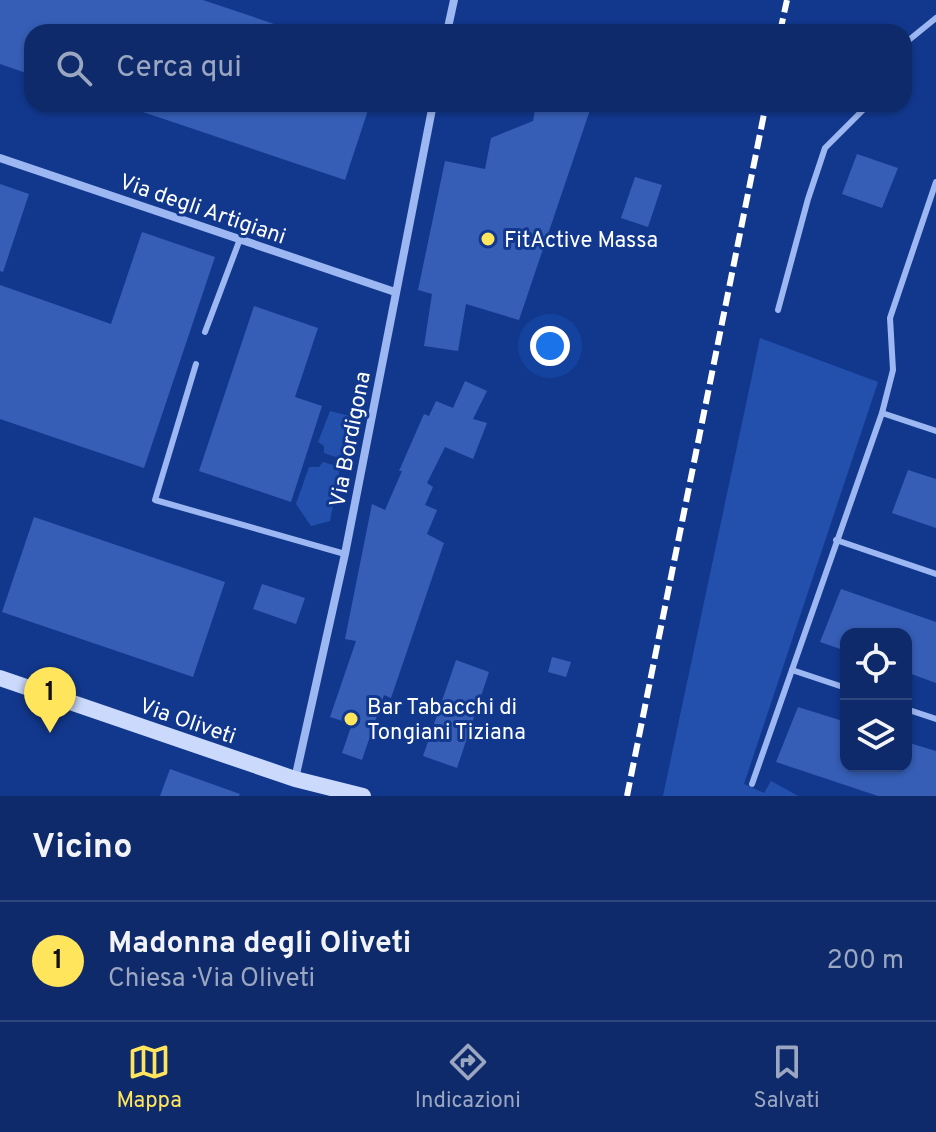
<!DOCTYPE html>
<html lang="it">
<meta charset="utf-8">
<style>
body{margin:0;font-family:Overpass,sans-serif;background:#1c3672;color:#f1f3f6}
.controls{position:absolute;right:24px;bottom:24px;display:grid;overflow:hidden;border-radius:16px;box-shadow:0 2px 6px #0004}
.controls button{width:72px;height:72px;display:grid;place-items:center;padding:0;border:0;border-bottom:2px solid #2e467e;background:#0e2a6a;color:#f1f3f6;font:40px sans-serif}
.you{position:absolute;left:550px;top:346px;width:28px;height:28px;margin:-20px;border:6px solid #fff;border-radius:50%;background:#1a73e8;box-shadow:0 0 0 12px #1a73e833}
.badge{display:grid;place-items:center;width:52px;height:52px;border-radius:50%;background:#ffe55c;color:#111;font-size:26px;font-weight:700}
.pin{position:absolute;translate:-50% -66px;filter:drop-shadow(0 2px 4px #0008)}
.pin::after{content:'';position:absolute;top:42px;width:28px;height:24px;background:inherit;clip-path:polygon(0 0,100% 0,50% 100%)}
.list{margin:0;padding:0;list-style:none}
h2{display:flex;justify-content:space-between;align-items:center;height:104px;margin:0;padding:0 32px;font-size:34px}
h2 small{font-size:26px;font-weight:400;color:#9ba7c1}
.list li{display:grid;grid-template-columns:52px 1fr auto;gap:24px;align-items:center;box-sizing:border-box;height:120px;padding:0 32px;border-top:2px solid #2e467e}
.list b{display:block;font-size:30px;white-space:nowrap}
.list p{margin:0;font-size:26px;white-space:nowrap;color:#9ba7c1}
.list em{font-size:26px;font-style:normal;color:#9ba7c1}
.icon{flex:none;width:44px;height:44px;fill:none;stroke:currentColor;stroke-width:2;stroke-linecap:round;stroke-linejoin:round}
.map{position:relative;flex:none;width:936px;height:796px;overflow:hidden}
.search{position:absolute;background:#0e2a6a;box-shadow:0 2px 6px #0004;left:24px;right:24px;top:24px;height:88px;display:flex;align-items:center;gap:20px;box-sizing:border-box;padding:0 28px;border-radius:24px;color:#9ba7c1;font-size:30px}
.sheet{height:224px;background:#0e2a6a}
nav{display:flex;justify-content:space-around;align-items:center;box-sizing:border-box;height:112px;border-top:2px solid #2e467e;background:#0e2a6a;font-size:22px;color:#9ba7c1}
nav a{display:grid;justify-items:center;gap:4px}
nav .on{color:#ffe55c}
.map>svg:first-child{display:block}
.green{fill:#2450ad}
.building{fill:#365eb6}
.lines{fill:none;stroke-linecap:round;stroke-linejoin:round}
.lane{stroke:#9cb7f1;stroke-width:6}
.street{stroke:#9cb7f1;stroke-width:8}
.secondary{stroke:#cad9fc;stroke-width:16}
.rail{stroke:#fff;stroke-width:6;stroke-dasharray:14 6;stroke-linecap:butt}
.poi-dot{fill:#ffe55c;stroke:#12388e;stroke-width:3}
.labels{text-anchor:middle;stroke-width:6;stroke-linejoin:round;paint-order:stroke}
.street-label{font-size:22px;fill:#fff;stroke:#12388e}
.poi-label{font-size:22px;fill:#fff;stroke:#12388e;text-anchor:start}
</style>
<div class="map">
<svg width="936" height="796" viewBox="0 0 936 796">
<rect width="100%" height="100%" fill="#12388e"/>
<g class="green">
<polygon points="760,338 878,382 744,784 764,793 771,781 798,796 663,796"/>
<polygon points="330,411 354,417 342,459 324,453 324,446 318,442"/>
<polygon points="323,462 340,467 330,521 311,526 296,504 309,467 319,467"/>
</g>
<g class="building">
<polygon points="0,0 203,0 289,29 288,32 32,32 32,75 0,64"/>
<polygon points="128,104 370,104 345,180 128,107"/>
<polygon points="536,104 592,104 519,320 466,304 458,351 424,346 432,294 418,290 445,161 485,169 491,138 533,121"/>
<polygon points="857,154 898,168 882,208 842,194"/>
<polygon points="635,177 662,185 648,227 621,218"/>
<polygon points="0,184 29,194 3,272 0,271"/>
<polygon points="142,232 215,257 144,468 0,419 0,285 111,324"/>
<polygon points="254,306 318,328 295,397 322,406 291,502 199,471"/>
<polygon points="465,381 487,391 473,419 487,423 473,459 445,447 427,483 433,487 425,505 437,510 427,534 444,543 391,698 384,695 362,760 342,753 352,724 330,717 356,641 345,639 372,504 385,510 402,471 399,471 424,414 429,416 436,401 453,408"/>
<polygon points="908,470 936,479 936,528 892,513"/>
<polygon points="34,517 225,582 193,677 2,612"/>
<polygon points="262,584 305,598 296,624 253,609"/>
<polygon points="841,589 936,622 936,683 906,672 906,634 846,634 846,651 820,642"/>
<polygon points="552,657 571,662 566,677 548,672"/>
<polygon points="456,660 489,672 457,768 423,756"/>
<polygon points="798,707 846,722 846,766 906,766 906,742 936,751 936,796 878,796 776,762"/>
<polygon points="170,769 240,794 239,796 160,796"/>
</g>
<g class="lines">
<g class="lane">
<polyline points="904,44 936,18"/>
<polyline points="778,310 808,199 825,148 869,104"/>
<polyline points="205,332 240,239"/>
<polyline points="196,364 155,500 345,554"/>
<polyline points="882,413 936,431"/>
<polyline points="836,540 936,574"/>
<polyline points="792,670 846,688"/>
<polyline points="906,709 936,719"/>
<polyline points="752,784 882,413 893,370 890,318 936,182"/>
</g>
<g class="street">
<polyline points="447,32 454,0"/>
<polyline points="0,158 395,292"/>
<polyline points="295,779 345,554 433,104"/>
</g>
<polyline class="secondary" points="0,678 295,779 363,796"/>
<g class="rail">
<polyline points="780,32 787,0"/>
<polyline points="627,796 766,104"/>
</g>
</g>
<g class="poi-dot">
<circle cx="488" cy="239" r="8"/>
<circle cx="351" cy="719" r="8"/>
</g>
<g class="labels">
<g class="street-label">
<text transform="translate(203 208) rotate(19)" y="8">Via degli Artigiani</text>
<text transform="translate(349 439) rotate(-79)" y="8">Via Bordigona</text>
<text transform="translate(188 720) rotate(19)" y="8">Via Oliveti</text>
</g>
<g class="poi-label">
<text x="504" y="247">FitActive Massa</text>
<text x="367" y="714">Bar Tabacchi di<tspan x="367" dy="25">Tongiani Tiziana</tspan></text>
</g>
</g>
</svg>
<div class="controls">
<button><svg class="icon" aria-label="locate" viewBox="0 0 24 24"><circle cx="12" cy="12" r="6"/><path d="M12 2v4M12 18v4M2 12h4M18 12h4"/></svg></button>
<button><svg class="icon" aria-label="layers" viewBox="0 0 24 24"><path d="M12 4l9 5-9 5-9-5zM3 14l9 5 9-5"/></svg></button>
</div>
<div class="you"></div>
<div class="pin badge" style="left:50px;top:733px">1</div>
<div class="search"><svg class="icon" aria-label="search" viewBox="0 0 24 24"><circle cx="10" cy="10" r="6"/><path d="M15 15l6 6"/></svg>Cerca qui</div>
</div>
<section class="sheet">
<h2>Vicino<small></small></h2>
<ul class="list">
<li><span class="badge">1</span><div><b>Madonna degli Oliveti</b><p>Chiesa · Via Oliveti</p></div><em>200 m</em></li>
</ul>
</section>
<nav>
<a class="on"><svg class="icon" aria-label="map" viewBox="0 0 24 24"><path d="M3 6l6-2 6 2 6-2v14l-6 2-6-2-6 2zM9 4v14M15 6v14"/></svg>Mappa</a>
<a><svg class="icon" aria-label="directions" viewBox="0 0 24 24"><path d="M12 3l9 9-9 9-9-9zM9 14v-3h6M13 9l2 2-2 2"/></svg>Indicazioni</a>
<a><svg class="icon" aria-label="saved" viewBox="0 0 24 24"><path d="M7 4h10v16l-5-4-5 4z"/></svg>Salvati</a>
</nav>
